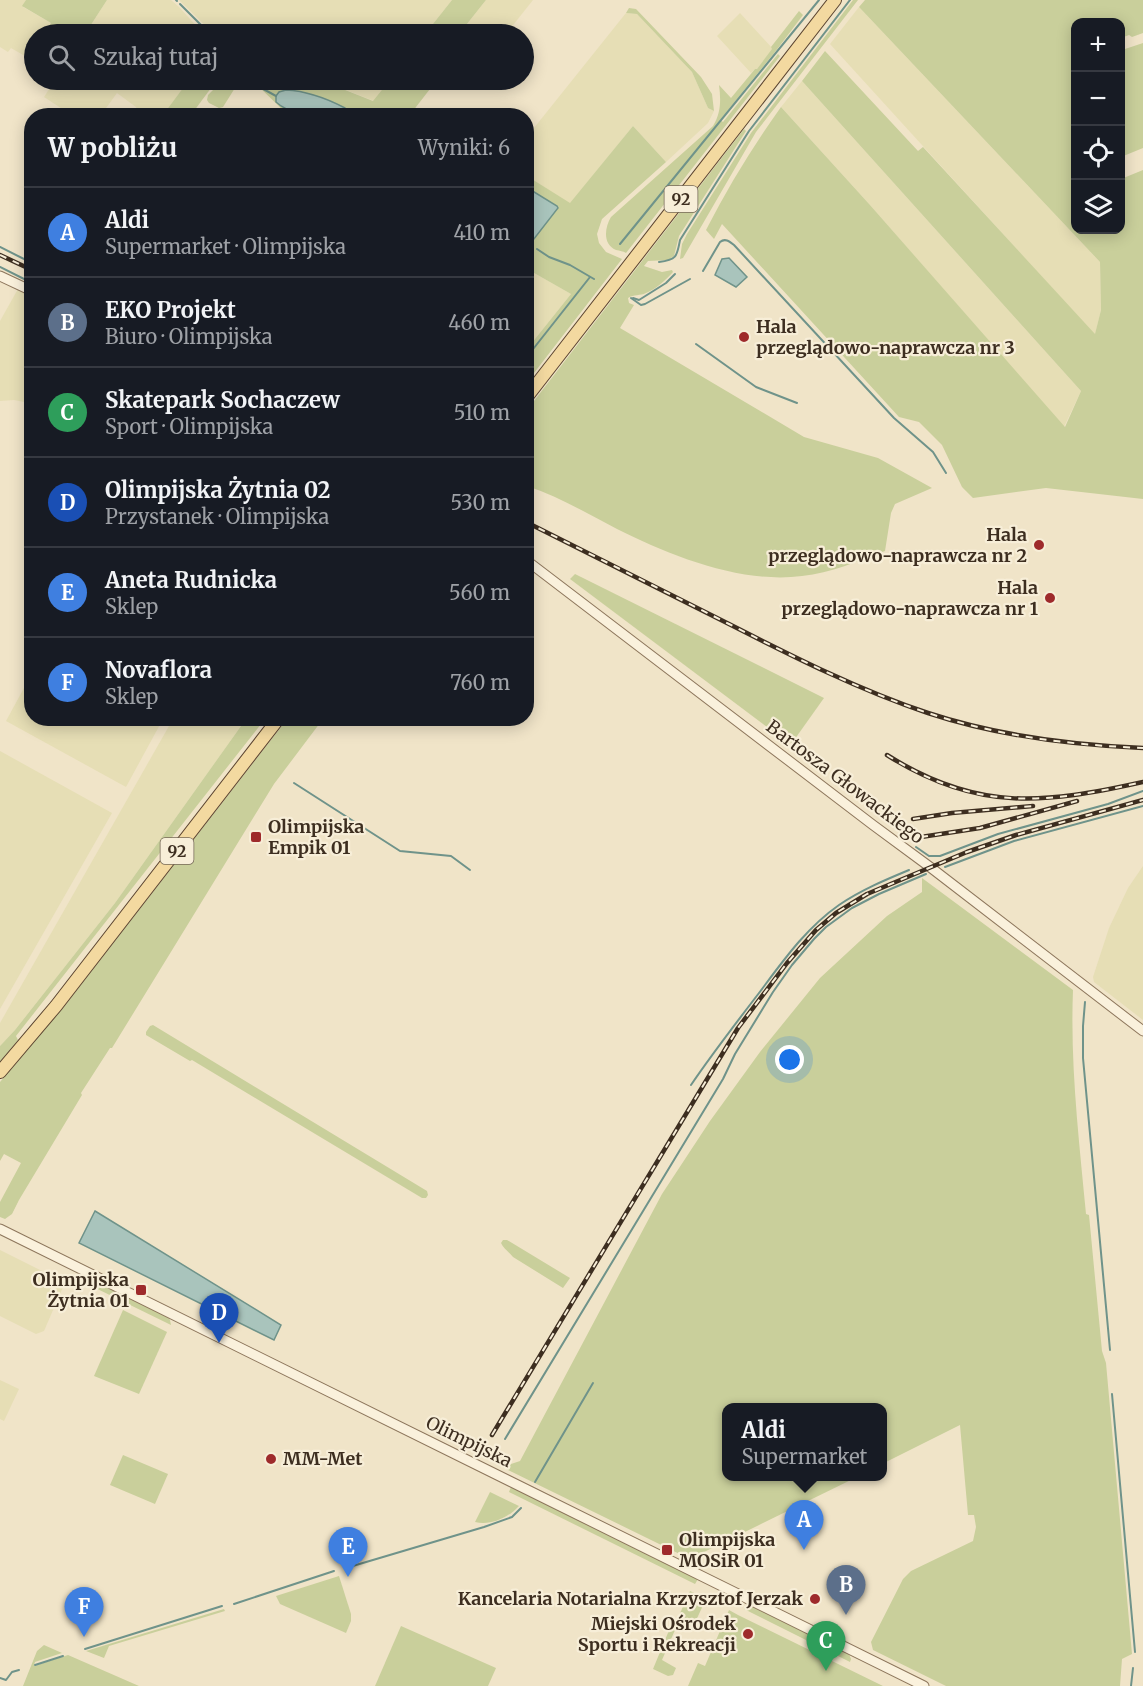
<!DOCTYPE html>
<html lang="pl">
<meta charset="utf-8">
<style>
body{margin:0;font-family:Merriweather,serif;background:#20242c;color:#f1f3f6}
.controls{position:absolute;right:18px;top:18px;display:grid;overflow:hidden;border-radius:12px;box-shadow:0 3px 15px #0003}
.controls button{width:54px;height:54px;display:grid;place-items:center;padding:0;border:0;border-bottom:2px solid #363941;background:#171b24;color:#f1f3f6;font:30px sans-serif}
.you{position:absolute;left:790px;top:1060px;width:21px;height:21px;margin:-15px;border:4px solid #fff;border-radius:50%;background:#1a73e8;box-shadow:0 0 0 9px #1a73e833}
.badge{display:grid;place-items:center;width:39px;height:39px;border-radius:50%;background:#cc999b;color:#fff;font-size:20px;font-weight:700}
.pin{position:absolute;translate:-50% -50px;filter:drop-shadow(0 2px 3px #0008)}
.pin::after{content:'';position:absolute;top:32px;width:21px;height:18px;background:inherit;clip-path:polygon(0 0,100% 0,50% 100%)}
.popup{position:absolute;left:722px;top:1403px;width:165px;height:78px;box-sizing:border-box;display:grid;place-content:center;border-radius:12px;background:#171b24;filter:drop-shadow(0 2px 4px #0005);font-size:20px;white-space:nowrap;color:#9ea1a6}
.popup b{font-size:22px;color:#f1f3f6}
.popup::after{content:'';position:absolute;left:50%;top:100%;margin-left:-12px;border:12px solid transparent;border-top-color:#171b24}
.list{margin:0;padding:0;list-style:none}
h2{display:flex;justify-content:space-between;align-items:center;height:78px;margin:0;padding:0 24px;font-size:26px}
h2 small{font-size:20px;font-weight:400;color:#9ea1a6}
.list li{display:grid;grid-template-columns:39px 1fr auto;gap:18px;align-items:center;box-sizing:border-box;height:90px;padding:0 24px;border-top:2px solid #363941}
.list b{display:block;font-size:22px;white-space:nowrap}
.list p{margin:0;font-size:20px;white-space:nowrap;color:#9ea1a6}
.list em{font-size:20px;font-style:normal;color:#9ea1a6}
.icon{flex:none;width:33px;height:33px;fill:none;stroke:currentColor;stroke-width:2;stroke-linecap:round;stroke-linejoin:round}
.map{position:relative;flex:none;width:1143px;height:1686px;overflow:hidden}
.search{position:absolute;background:#171b24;box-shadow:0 3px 15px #0003;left:24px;top:24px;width:510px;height:66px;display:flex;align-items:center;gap:15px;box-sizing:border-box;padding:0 21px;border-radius:33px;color:#9ea1a6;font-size:22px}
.panel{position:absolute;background:#171b24;box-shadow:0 3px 15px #0003;left:24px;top:108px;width:510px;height:618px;border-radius:24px}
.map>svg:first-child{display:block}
.farmland{fill:#e6deb5}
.green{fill:#c9cf9b}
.water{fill:#a9c4bc;stroke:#6f938a;stroke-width:1.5}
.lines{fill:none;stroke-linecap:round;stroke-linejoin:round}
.stream{stroke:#6f938a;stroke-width:2}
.minor-casing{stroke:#8d765c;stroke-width:11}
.major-casing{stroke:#5b4430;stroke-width:14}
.minor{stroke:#faf1dc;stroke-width:9}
.major{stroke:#f3d9a0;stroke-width:12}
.rail-casing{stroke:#3d2e20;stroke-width:4.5}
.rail{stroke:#f7eed8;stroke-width:2;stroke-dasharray:7;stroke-linecap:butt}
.poi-dot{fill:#9e2a2b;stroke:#f7eed8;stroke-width:2}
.labels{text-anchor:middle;stroke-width:4.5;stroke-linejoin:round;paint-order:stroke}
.shield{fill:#f7eed8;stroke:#756857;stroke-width:1.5}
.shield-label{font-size:16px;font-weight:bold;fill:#3d2e20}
.poi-label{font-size:18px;font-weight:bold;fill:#3d2e20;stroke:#f7eed8;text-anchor:end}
.street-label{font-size:18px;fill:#3d2e20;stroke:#f7eed8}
</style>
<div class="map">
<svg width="1143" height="1686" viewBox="0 0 1143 1686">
<rect width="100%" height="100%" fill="#f0e4c8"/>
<g class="farmland">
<polygon points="0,0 26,0 23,7 51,23 44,34 34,34 34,51 30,59 11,48 8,52 0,47"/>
<polygon points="107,0 171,0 179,7 201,31 202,34 85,34"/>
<polygon points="179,0 452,0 425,34 239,34 227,25 217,34 214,34"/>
<polygon points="486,0 533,0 506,34 459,34"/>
<polygon points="859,7 1100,262 1101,310 1095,335 830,44"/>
<polygon points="626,13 637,14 692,72 708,108 714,111 708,123 666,162 633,126 570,204 527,176 526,138"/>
<polygon points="740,13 773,49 757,69 755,69 751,73 717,36"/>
<polygon points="55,80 189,80 163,116 138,115 136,107 117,93 101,115 65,115 67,112 44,97"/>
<polygon points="320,80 390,80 374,101"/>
<polygon points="802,81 1081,391 1064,427 870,205 781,107"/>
<polygon points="527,269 571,294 527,349"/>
<polygon points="18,289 31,295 31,390 24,402 14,400 0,401 0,321"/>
<polygon points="31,675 32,718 163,719 126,787 6,721"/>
<polygon points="173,719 246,719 115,903 15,1030 0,1046 0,1023"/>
<polygon points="0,751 112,813 0,1009"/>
<polygon points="1143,866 1143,1020 1094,982 1093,977 1109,928 1128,888"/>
<polygon points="0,1250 60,1280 63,1287 44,1331 36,1334 0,1316"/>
<polygon points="0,1380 19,1389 4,1421 0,1419"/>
</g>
<g class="green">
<polygon points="26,0 107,0 85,34 44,34 51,23 22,6"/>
<polygon points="452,0 486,0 459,34 425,34"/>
<polygon points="853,0 858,0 756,132 687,251 683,258 680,259 682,244 687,234 751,133"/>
<path d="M865,0H1143V33L1132,37L1129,35L1121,38L1120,22H1076V230H1120L1121,179L1143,170V499L1046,488L973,498L962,487L942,445L919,422L899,417L722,224L714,239L706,230C728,187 753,146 781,107L870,205L1065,427L1081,391L802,81L825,51L918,151L923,147L1095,334L1101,310L1100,262L859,7Z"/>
<polygon points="629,8 636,9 701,77 712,94 714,111 708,108 692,72 637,14 626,13"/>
<path d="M799,11L803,15L775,52L720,120L723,122L778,54L780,56L626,253C623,251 620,251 616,250C602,244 605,227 611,217L713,126C721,113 721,100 719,85L731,98L755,69H757L772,49L771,47Z"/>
<polygon points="1143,43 1143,148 1121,157 1121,56 1124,55 1125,49"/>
<polygon points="189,80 217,80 191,115 163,115"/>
<polygon points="223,80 240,80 223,107 219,108 209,103 207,100 208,95"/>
<polygon points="252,80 320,80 373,101 390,80 437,80 409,116 288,115"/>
<polygon points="633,126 666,162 602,219 597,234 599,243 606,252 622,259 527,382 527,349 571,294 527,269 527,256 529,253 527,250 527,176 570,203"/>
<path d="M744,129L746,131L679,236L674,256L668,260L648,261L644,266L662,272L672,270L673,272C666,280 656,289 646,293C640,296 634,294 628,298L629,303L634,305L620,328L804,437L878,458L932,488L895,504L891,513L885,551C858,561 831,573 802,576C741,584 671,556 617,529C588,514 558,496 527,486V410Z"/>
<polygon points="575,574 824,698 792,743 783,739 570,579"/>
<polygon points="288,718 323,719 274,784 112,1048 110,1048 81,1093 82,1095 19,1200 12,1214 5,1219 0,1217 0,1202 21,1163 4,1154 0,1161 0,1082 66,1004"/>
<polygon points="246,719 265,719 16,1036 18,1040 0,1062 0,1046 15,1030 115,903"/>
<path d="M922,878L1073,990C1070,1065 1079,1139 1086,1214L1089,1215L1102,1351L1106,1363L1132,1654L1122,1659L1120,1686H946L873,1650L871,1642L903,1579L911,1571L973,1541L976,1527L974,1515H968L960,1425L882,1464V1408H726V1476L857,1477L702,1553L698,1563L502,1467L520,1461L662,1194L710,1121L760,1052L820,978L887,916L922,892Z"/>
<polygon points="153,1025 427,1191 428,1195 426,1198 422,1198 192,1060 190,1061 146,1035 146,1032 150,1026"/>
<path d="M503,1240H507L570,1278L563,1288L513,1257C509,1252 503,1248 501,1243Z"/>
<polygon points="82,1276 168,1317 170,1320 171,1325 77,1279"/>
<polygon points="123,1310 167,1332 139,1394 94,1376"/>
<polygon points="123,1455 168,1474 155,1504 110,1485"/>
<polygon points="511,1487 698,1579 695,1584 509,1492"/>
<path d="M490,1492L519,1506C508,1518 490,1526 475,1522Z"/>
<polygon points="339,1576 351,1614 351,1621 346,1633 280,1604 276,1596"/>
<polygon points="690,1591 706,1599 692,1629 688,1629 678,1625 677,1620"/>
<polygon points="747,1603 849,1654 851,1659 850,1662 744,1609"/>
<polygon points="224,1609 225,1611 109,1646 104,1658 86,1651"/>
<polygon points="729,1610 738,1615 883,1686 688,1686 698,1663 705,1666"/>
<polygon points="401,1626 496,1668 488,1686 375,1686"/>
<polygon points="670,1628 675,1630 662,1660 676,1668 673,1675 668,1676 653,1669"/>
<polygon points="44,1645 62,1653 35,1662 34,1666 68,1655 139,1686 23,1686 37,1651"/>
</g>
<g class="water">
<path d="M286,90C307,91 326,98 345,108L348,115H297L281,106L276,102V96L279,92Z"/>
<polygon points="526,187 557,206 558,208 530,244 527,242"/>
<polygon points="729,258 747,277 736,287 715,275 722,259"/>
<polygon points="95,1211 281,1325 274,1340 79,1243"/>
</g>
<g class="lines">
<g class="stream">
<polyline points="176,0 177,1"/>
<polyline points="180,4 210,34"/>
<polyline points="252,80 256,85 276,96"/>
<polyline points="620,244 819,0"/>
<polyline points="0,247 32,263"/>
<polyline points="537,249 549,257 570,265 594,279"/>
<path d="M659,262C677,260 677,256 680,240L749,131L850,0"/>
<polyline points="0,267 32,283"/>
<path d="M703,271L720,242C725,238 729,241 734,245L894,418L933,452L946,473"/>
<polyline points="631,298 641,305 645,304 690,279"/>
<polyline points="633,298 639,300 666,283 675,274"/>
<polyline points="696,344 756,387 797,403"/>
<polyline points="526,358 590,277"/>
<polyline points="294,783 400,851 451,856 470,870"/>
<polyline points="916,847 929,856 940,856 998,834 1108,804 1143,791"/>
<polyline points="945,867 1014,841 1143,806"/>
<polyline points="1085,1002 1083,1026 1083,1058 1110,1350"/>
<path d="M691,1085C712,1054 736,1023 759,993C783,961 806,928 839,905C861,890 885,880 909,870"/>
<polyline points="1112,1394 1135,1652"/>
<polyline points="505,1439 723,1079 735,1054 773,992 792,965 814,939 826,927 852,908 879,894 926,874"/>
<polyline points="535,1482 593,1383"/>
<polyline points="346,1568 484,1527 512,1517 521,1508"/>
<polyline points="234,1604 334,1571"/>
<polyline points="85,1649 222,1606"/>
<polyline points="35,1665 63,1656"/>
<polyline points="0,1678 6,1680 12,1672 19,1670"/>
<polyline points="1131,1686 1133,1668"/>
</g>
<g class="minor-casing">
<g id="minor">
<polyline points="0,276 32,291"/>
<polyline points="526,560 873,825 930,867 1143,1031"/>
<polyline points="0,1229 924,1686"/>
</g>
</g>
<g class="major-casing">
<g id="major">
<polyline points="526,398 835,0"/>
<polyline points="0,1072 56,1006 279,718"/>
</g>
</g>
<use href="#minor" class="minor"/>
<use href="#major" class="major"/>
<g class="rail-casing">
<g id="rail">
<polyline points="0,255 32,270"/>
<path d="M526,522C594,556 662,590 729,624C794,657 859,690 928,713C998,736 1070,745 1143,748"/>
<path d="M887,755C977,812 1044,804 1143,782"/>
<polyline points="913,819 952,813 1033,806"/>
<polyline points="921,837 980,828 1077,801"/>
<polyline points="492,1435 738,1028 787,963 816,930 836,913 867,894 967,852 1016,835 1143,800"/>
</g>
</g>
<use href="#rail" class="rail"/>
</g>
<g class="poi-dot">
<circle cx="744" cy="337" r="6"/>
<circle cx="1039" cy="545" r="6"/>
<circle cx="1050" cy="598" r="6"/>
<rect x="250" y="831" width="12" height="12" rx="3"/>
<rect x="135" y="1284" width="12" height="12" rx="3"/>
<circle cx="271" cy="1459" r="6"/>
<rect x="661" y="1544" width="12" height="12" rx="3"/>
<circle cx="815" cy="1599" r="6"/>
<circle cx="748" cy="1634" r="6"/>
</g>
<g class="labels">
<g class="shield">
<rect x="664.5" y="186" width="33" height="26" rx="4.5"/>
<rect x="160.5" y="838" width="33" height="26" rx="4.5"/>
</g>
<g class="shield-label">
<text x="681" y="205">92</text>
<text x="177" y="857">92</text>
</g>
<g class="poi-label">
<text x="756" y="333" text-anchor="start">Hala<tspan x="756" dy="21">przeglądowo-naprawcza nr 3</tspan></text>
<text x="1027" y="541">Hala<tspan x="1027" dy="21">przeglądowo-naprawcza nr 2</tspan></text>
<text x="1038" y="594">Hala<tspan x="1038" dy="21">przeglądowo-naprawcza nr 1</tspan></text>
<text x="268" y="833" text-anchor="start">Olimpijska<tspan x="268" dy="21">Empik 01</tspan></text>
<text x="129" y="1286">Olimpijska<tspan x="129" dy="21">Żytnia 01</tspan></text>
<text x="283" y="1465" text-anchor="start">MM-Met</text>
<text x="679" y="1546" text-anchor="start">Olimpijska<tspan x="679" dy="21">MOSiR 01</tspan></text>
<text x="803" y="1605">Kancelaria Notarialna Krzysztof Jerzak</text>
<text x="736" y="1630">Miejski Ośrodek<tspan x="736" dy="21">Sportu i Rekreacji</tspan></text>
</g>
<g class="street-label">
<text transform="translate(845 782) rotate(37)" y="6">Bartosza Głowackiego</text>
<text transform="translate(469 1442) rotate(26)" y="6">Olimpijska</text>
</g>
</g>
</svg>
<div class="controls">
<button>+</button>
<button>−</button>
<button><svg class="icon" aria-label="locate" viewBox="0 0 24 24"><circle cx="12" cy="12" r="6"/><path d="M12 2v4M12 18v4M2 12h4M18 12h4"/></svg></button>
<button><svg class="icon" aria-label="layers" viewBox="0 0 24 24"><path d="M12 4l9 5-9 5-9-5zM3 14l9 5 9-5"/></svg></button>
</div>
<div class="you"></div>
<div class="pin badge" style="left:804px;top:1550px;background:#3f7fe0">A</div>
<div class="popup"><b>Aldi</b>Supermarket</div>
<div class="pin badge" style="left:846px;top:1615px;background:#5c6f8a">B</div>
<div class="pin badge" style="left:826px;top:1671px;background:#2e9e5b">C</div>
<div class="pin badge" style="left:219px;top:1343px;background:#1a4fb4">D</div>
<div class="pin badge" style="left:348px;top:1577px;background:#3f7fe0">E</div>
<div class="pin badge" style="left:84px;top:1637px;background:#3f7fe0">F</div>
<div class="search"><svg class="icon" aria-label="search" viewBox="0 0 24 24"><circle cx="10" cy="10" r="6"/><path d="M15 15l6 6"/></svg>Szukaj tutaj</div>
<section class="panel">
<h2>W pobliżu<small>Wyniki: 6</small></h2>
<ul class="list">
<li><span class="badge" style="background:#3f7fe0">A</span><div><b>Aldi</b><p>Supermarket · Olimpijska</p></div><em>410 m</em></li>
<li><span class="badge" style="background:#5c6f8a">B</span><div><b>EKO Projekt</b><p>Biuro · Olimpijska</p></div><em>460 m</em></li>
<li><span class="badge" style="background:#2e9e5b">C</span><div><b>Skatepark Sochaczew</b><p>Sport · Olimpijska</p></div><em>510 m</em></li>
<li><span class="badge" style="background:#1a4fb4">D</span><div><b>Olimpijska Żytnia 02</b><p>Przystanek · Olimpijska</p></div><em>530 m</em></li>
<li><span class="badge" style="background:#3f7fe0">E</span><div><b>Aneta Rudnicka</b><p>Sklep</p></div><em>560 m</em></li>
<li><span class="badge" style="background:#3f7fe0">F</span><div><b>Novaflora</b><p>Sklep</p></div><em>760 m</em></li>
</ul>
</section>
</div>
